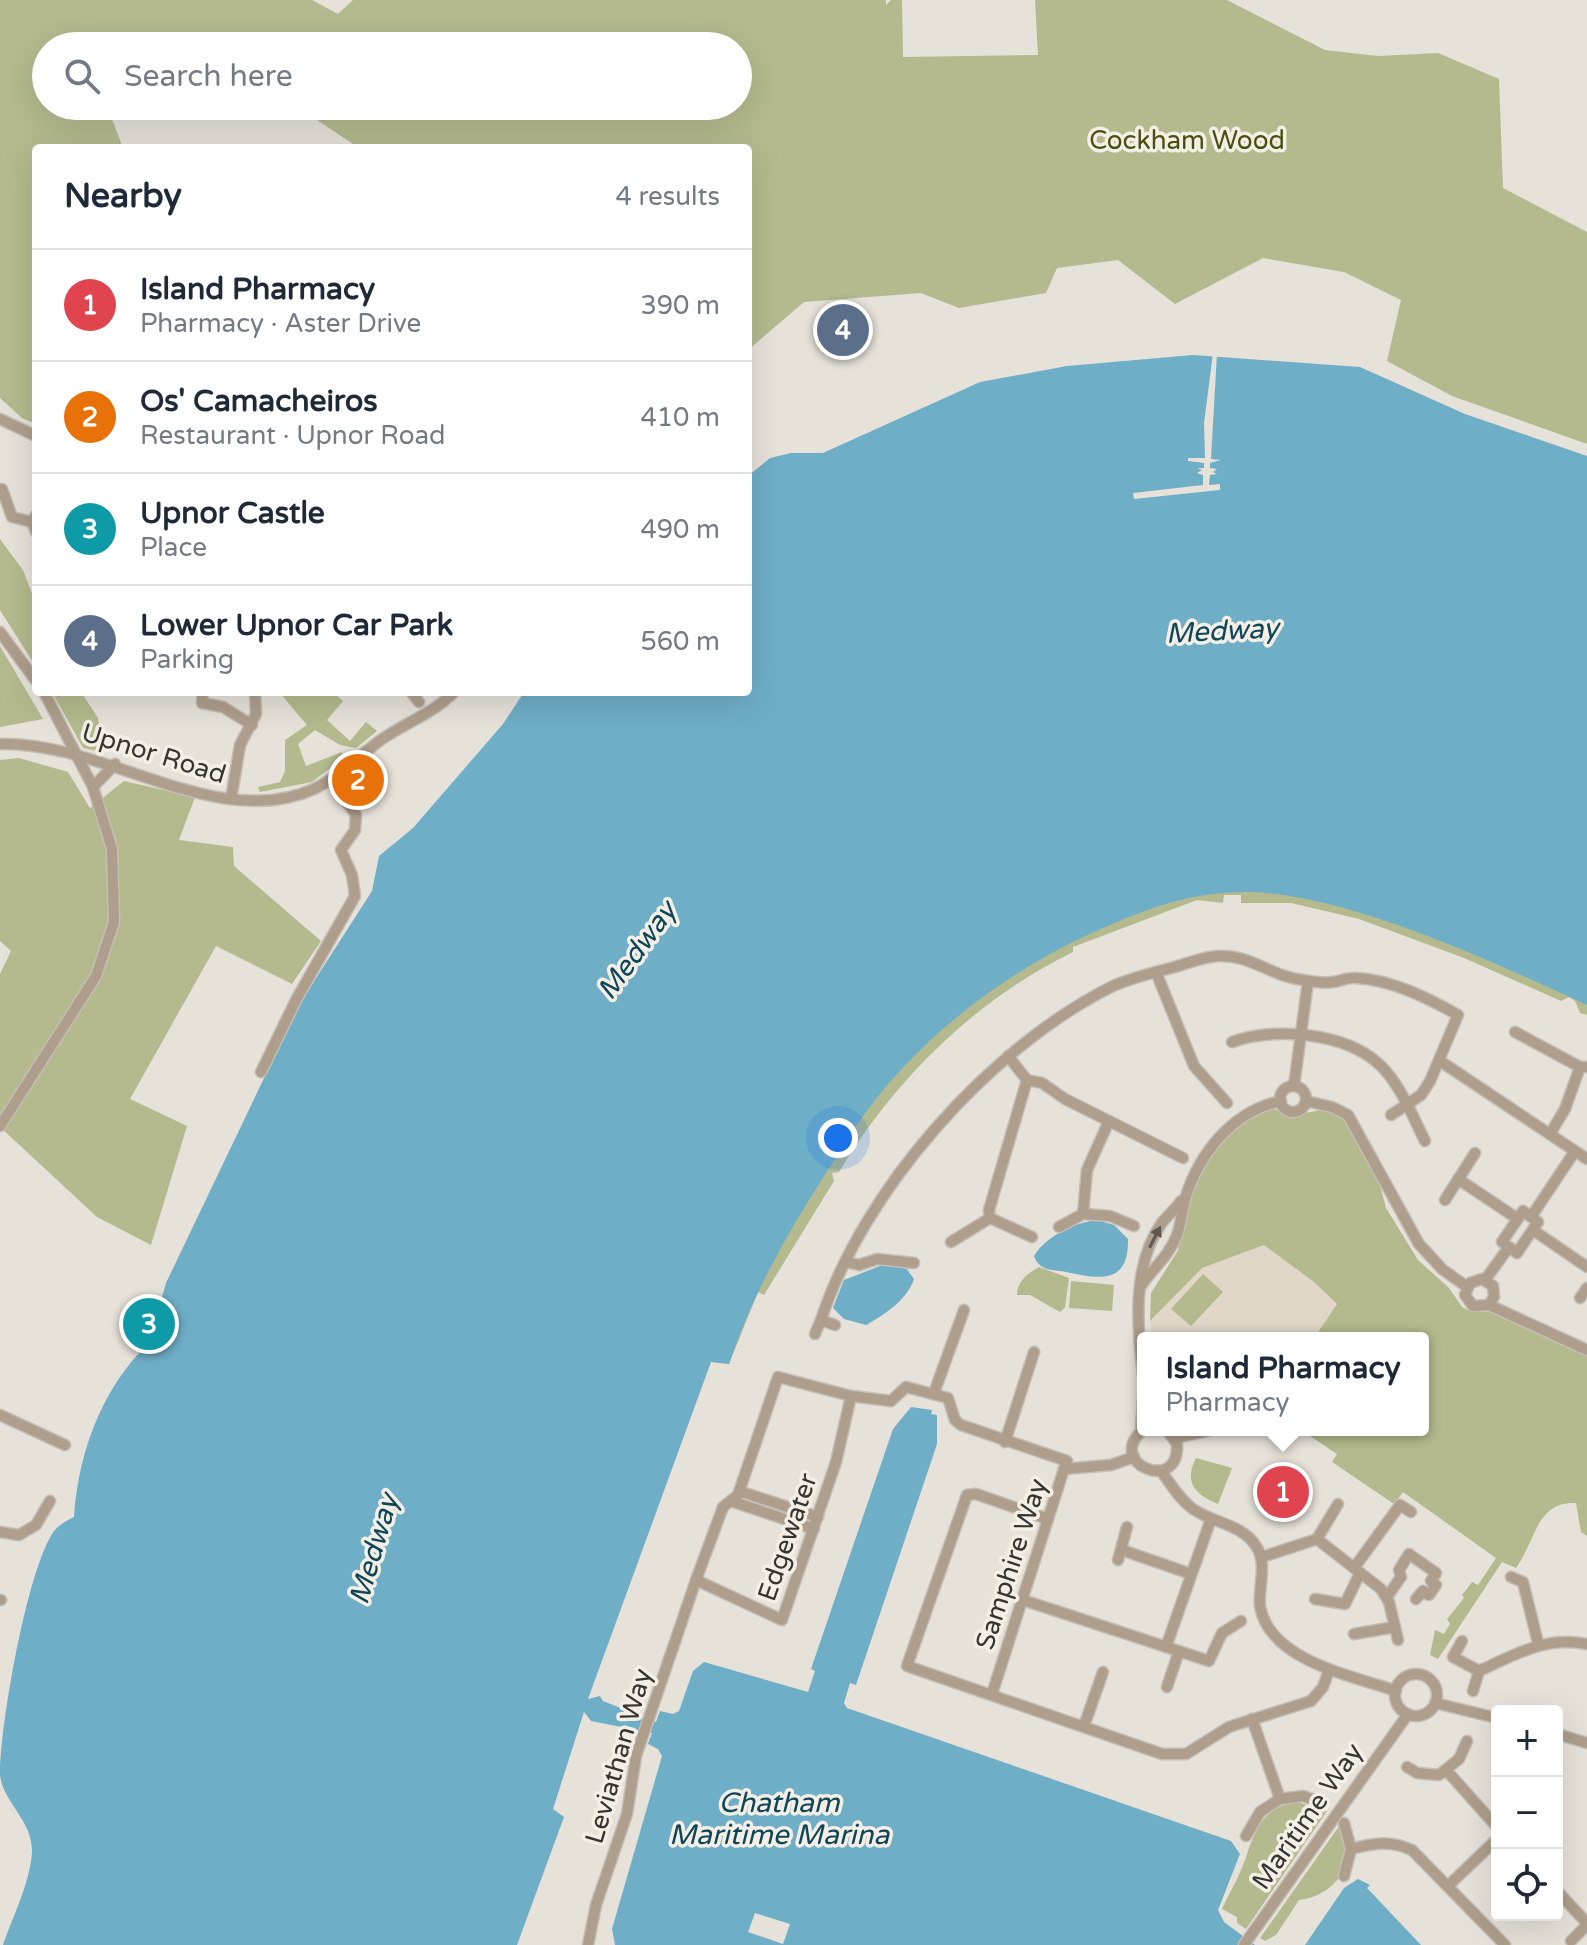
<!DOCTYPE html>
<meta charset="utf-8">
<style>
body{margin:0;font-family:"Varela Round",sans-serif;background:#f6f6f7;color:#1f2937}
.controls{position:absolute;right:24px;bottom:24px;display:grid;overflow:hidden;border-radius:8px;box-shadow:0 8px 32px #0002}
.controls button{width:72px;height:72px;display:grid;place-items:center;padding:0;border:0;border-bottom:2px solid #e0e1e3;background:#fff;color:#1f2937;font:40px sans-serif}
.you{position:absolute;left:838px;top:1138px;width:28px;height:28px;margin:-20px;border:6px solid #fff;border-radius:50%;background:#1a73e8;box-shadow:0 0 0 12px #1a73e833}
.badge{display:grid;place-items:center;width:52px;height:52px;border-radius:50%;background:#ac4cb3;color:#fff;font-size:26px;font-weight:700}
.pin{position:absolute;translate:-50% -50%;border:4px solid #fff;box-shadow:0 2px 8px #0006}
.popup{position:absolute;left:1137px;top:1332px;width:292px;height:104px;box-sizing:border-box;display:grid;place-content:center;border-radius:8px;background:#fff;filter:drop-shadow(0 2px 6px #0005);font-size:26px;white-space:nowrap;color:#747a83}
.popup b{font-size:30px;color:#1f2937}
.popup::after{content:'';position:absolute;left:50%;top:100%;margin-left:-16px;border:16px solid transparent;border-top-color:#fff}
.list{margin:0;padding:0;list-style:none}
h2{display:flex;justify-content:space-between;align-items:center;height:104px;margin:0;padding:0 32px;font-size:34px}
h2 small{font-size:26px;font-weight:400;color:#747a83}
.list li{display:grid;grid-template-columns:52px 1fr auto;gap:24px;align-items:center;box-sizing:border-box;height:112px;padding:0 32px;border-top:2px solid #e0e1e3}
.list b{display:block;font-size:30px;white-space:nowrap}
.list p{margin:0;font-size:26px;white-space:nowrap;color:#747a83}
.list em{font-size:26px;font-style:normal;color:#747a83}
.icon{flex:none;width:44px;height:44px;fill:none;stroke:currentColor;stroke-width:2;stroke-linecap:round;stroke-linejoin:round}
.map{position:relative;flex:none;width:1587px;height:1945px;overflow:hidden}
.search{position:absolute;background:#fff;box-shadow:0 8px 32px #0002;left:32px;top:32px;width:720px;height:88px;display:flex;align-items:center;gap:20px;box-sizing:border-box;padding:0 28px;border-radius:44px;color:#747a83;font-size:30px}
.panel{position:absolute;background:#fff;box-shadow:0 8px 32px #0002;left:32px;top:144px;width:720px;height:552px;border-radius:8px}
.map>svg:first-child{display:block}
.built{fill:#e0d7c8}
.green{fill:#b4ba8e}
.water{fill:#6faec7}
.pier{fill:#e6e1d9}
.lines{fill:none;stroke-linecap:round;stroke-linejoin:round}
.minor-casing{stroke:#c3beb7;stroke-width:13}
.minor{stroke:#ae9e8b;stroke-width:10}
.oneway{fill:#605950}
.labels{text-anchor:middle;stroke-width:7;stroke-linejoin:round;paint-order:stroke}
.park-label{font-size:26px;fill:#494e0e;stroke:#f3efe6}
.street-label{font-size:26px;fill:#363431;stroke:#f3efe6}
.water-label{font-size:28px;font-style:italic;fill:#0e4557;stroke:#f3efe6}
</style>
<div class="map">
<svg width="1587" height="1945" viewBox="0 0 1587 1945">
<rect width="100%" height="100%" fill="#e6e1d9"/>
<polygon class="built" points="1264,1245 1314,1282 1337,1304 1314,1338 1153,1338 1150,1321 1202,1268"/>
<g class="green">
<polygon points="0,0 312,0 338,14 353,0 886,0 886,5 891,0 902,0 903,57 1038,55 1035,0 1227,0 1325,50 1378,56 1438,53 1499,79 1503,188 1587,232 1587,444 1452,396 1387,361 1401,300 1344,272 1263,258 1175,304 1118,260 1057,268 1046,293 959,308 921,293 804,302 748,350 748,148 359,148 296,106 738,106 738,46 46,46 46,106 107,106 123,148 36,148 36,424 22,418 0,398"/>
<polygon points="0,539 23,570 36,604 36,667 0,610"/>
<polygon points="0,646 43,719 0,727"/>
<polygon points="52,692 81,692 98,718 102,752 83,748"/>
<polygon points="279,692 333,692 343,701 327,720 350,741 366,722 377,731 356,748 340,745 315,730 298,744 306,766 342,752 342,759 312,782 260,792 258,787 280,782 285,771 285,740 307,725"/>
<polygon points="19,758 68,772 90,808 124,781 195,797 179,840 233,847 234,866 321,941 292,984 216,946 130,1099 187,1126 151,1245 97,1217 0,1127 0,974 11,951 0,941 0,760"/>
<path d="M1201,865L1587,964V1015L1580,1013L1575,1001L1569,997L1561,1001L1464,958L1359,919L1291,903H1241V895H1224L1223,903L1197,900L1073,947V952C975,1000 895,1079 839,1172L832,1173L834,1181L764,1295L758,1292L729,1364L711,1362L894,1025Z"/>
<path d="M1269,1108L1297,1115L1324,1109L1343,1117L1380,1185L1386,1208L1418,1260L1449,1288L1462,1307L1473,1312H1491L1587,1356V1536L1581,1532L1576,1503C1536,1501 1536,1541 1516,1568L1502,1562L1438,1659L1430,1655L1435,1630L1444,1634L1450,1624L1447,1619L1464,1598L1462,1595L1472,1582L1478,1585L1496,1558L1403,1492L1394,1504L1332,1462L1337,1454L1301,1430H1423V1338H1314L1337,1304L1314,1282L1264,1245L1202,1268L1150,1321L1151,1293L1179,1249L1174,1246C1187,1207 1201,1151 1236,1126C1246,1119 1258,1114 1269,1108Z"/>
<path d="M1039,1267L1069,1278L1065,1307L1060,1312L1030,1295H1017C1017,1281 1028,1273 1039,1267Z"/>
<polygon points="1203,1274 1223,1292 1191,1326 1171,1309"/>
<polygon points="1071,1281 1114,1285 1112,1311 1069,1308"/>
<path d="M1196,1458L1232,1468L1218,1504C1196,1495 1183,1483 1196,1458Z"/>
<path d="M1297,1802L1327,1811L1246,1929L1237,1923V1917L1222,1909C1230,1892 1240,1875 1246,1857C1256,1828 1263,1807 1297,1802Z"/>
<path d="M1340,1825C1342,1832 1348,1842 1348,1850C1349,1877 1324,1898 1299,1900L1276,1935L1265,1941L1260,1938Z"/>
</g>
<g class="water">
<path d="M1193,355L1360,367L1465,414L1587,456V1005C1495,963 1351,895 1250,892C1199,891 1156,905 1110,925C1022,962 939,1021 879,1095C857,1122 840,1152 821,1181C784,1238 751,1299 729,1364L711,1362L588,1699L600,1696L603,1701L656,1722L660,1711L673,1714L679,1711L693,1671L704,1662L808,1692L815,1671L811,1669L893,1429L911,1407L932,1410L931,1414L937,1415V1444L856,1685L850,1683L844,1703L847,1708L1231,1841L1240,1854L1218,1910L1224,1922L1255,1945H615L612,1929L662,1756L658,1749L648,1744L652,1733L591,1721L584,1712L553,1809L564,1817L517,1945H3C13,1916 30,1883 32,1852C33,1820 2,1802 0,1774C0,1726 27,1569 54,1531C60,1524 66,1521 74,1517C78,1460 96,1405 132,1361C142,1349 154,1341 163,1329L162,1297L166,1283L300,1003L372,891L379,856L413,828L503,724L524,692H748V476L770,458L791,453H823L980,382L1067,366Z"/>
<path d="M1096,1220L1114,1225L1128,1239C1129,1285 1099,1279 1066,1272C1052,1269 1040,1272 1034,1256C1045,1237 1074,1223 1096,1220Z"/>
<path d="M885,1264L906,1268L914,1279C907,1300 885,1314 866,1325L844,1319L833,1308L844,1280Z"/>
<polygon points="1358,1879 1370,1885 1367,1888 1421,1945 1305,1945 1344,1888"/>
</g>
<g class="pier">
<polygon points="1213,353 1217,353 1211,459 1221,460 1210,463 1210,468 1217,469 1213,472 1217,474 1210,475 1209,485 1220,484 1220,490 1134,499 1133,493 1203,485 1203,475 1197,473 1202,470 1197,468 1204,468 1204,463 1188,461 1188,458 1205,458 1204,423"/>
<polygon points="755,1913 790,1924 783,1944 748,1932"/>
</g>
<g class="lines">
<g class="minor-casing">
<g id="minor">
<polyline points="0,419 36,436"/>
<polyline points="2,489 12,517 32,522"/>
<polyline points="36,515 32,522 36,532"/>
<polyline points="0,632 36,681"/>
<polyline points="203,692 202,703 223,707 252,725"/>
<polyline points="411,692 419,702"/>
<path d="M0,744C104,741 217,833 314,789C337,778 357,758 378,742C402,724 433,714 454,692"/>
<polyline points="93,787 115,764"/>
<polyline points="231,799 240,745 256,714 255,692"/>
<polyline points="1156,972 1194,1066 1227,1103"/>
<polyline points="1515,1032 1580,1067 1587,1067"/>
<path d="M1232,1042C1275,1027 1345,1032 1380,1065C1400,1084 1413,1117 1425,1141"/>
<polyline points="1440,1061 1587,1159"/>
<polyline points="261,1072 296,1000 355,896 352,875 341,850 355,830 356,815 331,779"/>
<polyline points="1027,1080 1042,1083 1065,1099 1183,1158"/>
<polyline points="1294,1086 1308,981"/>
<circle cx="1293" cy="1099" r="13"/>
<polyline points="1306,1101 1332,1107 1348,1115 1419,1244 1442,1269 1467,1287"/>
<polyline points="0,1126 96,976 114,922 112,849 93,787 44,692"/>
<polyline points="1550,1134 1565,1109 1580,1067"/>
<polyline points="1458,1179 1518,1219"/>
<polyline points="1445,1200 1475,1153"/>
<polygon points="1523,1211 1538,1222 1517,1253 1502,1242"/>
<polyline points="1083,1214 1110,1216 1134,1226"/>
<polyline points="1531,1217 1575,1151"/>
<polyline points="990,1218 1032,1237"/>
<polyline points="1059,1227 1083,1214 1087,1170 1109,1121"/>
<polyline points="1533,1230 1587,1267"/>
<polyline points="951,1242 990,1218 989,1210 1027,1080 1008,1056"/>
<polyline points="847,1262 859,1265 877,1259 914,1263"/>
<polyline points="1485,1280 1509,1247"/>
<path d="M1141,1286C1153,1268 1169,1256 1177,1235C1181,1224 1182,1211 1185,1199C1199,1153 1233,1111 1281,1101"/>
<polyline points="1580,1298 1587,1288"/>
<polyline points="1489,1305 1494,1297 1493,1286 1482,1279 1470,1283 1465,1295 1473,1306 1489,1305 1587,1350"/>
<path d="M835,1325L821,1320C863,1190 990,1047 1113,986C1131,978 1152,973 1171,968C1186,964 1202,957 1218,956C1250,954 1272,977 1303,980C1312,981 1323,984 1333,982C1341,981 1349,977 1356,978C1392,980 1428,998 1458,1015L1430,1081L1421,1095L1391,1115"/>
<polyline points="815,1334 821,1320"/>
<path d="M1143,1374C1137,1327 1132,1266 1161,1224C1167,1216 1175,1210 1181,1201"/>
<polyline points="934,1393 964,1310"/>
<polyline points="851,1396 836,1462 782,1620 696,1580 723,1507 738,1495 778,1377 851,1396 891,1401 906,1387 948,1398 955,1420 961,1425 1067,1461 1064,1469"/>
<polyline points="0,1415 65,1445"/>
<path d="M1143,1430C1104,1463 1180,1495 1177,1444L1167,1430"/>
<polyline points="1141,1431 1143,1400"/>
<polyline points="1175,1438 1212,1430"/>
<polyline points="1005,1442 1034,1352"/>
<path d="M1161,1471C1171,1484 1179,1499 1193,1509C1213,1523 1242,1524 1256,1546C1268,1563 1258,1587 1260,1606C1269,1661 1354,1676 1396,1691"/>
<polyline points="739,1491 818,1517"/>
<polyline points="731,1501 814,1529"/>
<polyline points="1048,1519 976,1494 967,1495 907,1666 1162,1754 1186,1754 1229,1727 1311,1701 1323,1687 1329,1670"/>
<polyline points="0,1532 19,1535 36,1525 50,1501"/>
<polyline points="1317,1539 1381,1589 1389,1602 1398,1640"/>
<polyline points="1122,1550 1191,1574"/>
<polyline points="1262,1557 1317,1539 1338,1504"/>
<polyline points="1118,1560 1127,1527"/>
<polyline points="1354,1568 1400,1505 1411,1512"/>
<polyline points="1511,1577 1523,1582 1538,1643"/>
<polyline points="1387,1597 1401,1577 1399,1570 1409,1554 1436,1573 1431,1581 1436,1585 1429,1595 1423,1591 1416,1599"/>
<polyline points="1315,1599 1345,1604 1360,1573"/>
<polyline points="0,1600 1,1600"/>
<polyline points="1023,1600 1209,1661 1222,1633 1241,1621"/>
<polyline points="1354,1634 1395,1627"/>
<polyline points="1462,1641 1453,1657 1479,1671"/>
<polyline points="1166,1647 1211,1519"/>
<circle cx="1416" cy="1695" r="21"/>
<polyline points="1167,1687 1179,1651"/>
<path d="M1473,1691L1479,1671C1516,1654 1546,1636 1587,1644"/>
<polyline points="992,1694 1064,1469 1111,1465 1134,1457"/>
<polyline points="1435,1703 1497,1718"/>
<polyline points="1252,1719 1280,1799 1303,1796 1323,1803"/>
<polyline points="1084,1726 1103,1672"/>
<polyline points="1557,1734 1587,1743"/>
<polyline points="1407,1767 1417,1773 1439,1775 1459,1759 1467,1741"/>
<polyline points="1447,1771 1497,1827"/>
<polyline points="1344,1823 1351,1849 1344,1876"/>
<polyline points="1246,1836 1260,1812 1280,1799"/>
<path d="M1351,1849C1374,1843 1390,1840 1412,1850L1505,1945"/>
<polyline points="1448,1886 1497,1839"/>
<polyline points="1557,1891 1587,1923"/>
<polyline points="1571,1941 1587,1925"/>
<polyline points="588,1945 596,1905 627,1814 636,1756 696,1580"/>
<polyline points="1244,1945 1408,1714"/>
</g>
</g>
<use href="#minor" class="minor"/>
</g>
<defs><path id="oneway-solid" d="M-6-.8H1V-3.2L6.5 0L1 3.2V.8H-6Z" transform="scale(2)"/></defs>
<use class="oneway" href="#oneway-solid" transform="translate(1155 1237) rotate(-63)"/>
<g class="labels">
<g class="park-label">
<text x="1187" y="149">Cockham Wood</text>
</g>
<g class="street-label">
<text transform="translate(154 753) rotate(17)" y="9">Upnor Road</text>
<text transform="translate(787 1537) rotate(-71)" y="9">Edgewater</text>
<text transform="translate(1011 1564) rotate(-72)" y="9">Samphire Way</text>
<text transform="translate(618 1756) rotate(-74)" y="9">Leviathan Way</text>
<text transform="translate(1307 1816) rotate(-55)" y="9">Maritime Way</text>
</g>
<g class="water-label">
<text transform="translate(1222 630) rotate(-3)" y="10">Medway</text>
<text transform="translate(636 950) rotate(-54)" y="10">Medway</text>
<text transform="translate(373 1549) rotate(-74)" y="10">Medway</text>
<text x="779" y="1812">Chatham<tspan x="779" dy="32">Maritime Marina</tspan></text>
</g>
</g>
</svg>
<div class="controls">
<button>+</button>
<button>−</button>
<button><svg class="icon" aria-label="locate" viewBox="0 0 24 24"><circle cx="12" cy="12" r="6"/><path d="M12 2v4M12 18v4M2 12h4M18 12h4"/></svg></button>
</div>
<div class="you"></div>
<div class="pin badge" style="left:1283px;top:1492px;background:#e0444e">1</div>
<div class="popup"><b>Island Pharmacy</b>Pharmacy</div>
<div class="pin badge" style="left:358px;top:780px;background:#e8710a">2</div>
<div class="pin badge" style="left:149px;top:1324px;background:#0f9aa8">3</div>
<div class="pin badge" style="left:843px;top:330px;background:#5c6f8a">4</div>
<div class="search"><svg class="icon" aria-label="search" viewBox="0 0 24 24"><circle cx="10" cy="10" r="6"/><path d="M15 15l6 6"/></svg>Search here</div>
<section class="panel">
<h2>Nearby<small>4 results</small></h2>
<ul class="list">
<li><span class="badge" style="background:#e0444e">1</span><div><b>Island Pharmacy</b><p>Pharmacy · Aster Drive</p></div><em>390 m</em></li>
<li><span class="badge" style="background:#e8710a">2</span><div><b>Os' Camacheiros</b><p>Restaurant · Upnor Road</p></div><em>410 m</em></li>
<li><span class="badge" style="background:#0f9aa8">3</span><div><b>Upnor Castle</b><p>Place</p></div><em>490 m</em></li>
<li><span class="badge" style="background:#5c6f8a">4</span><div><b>Lower Upnor Car Park</b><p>Parking</p></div><em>560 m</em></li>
</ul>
</section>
</div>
